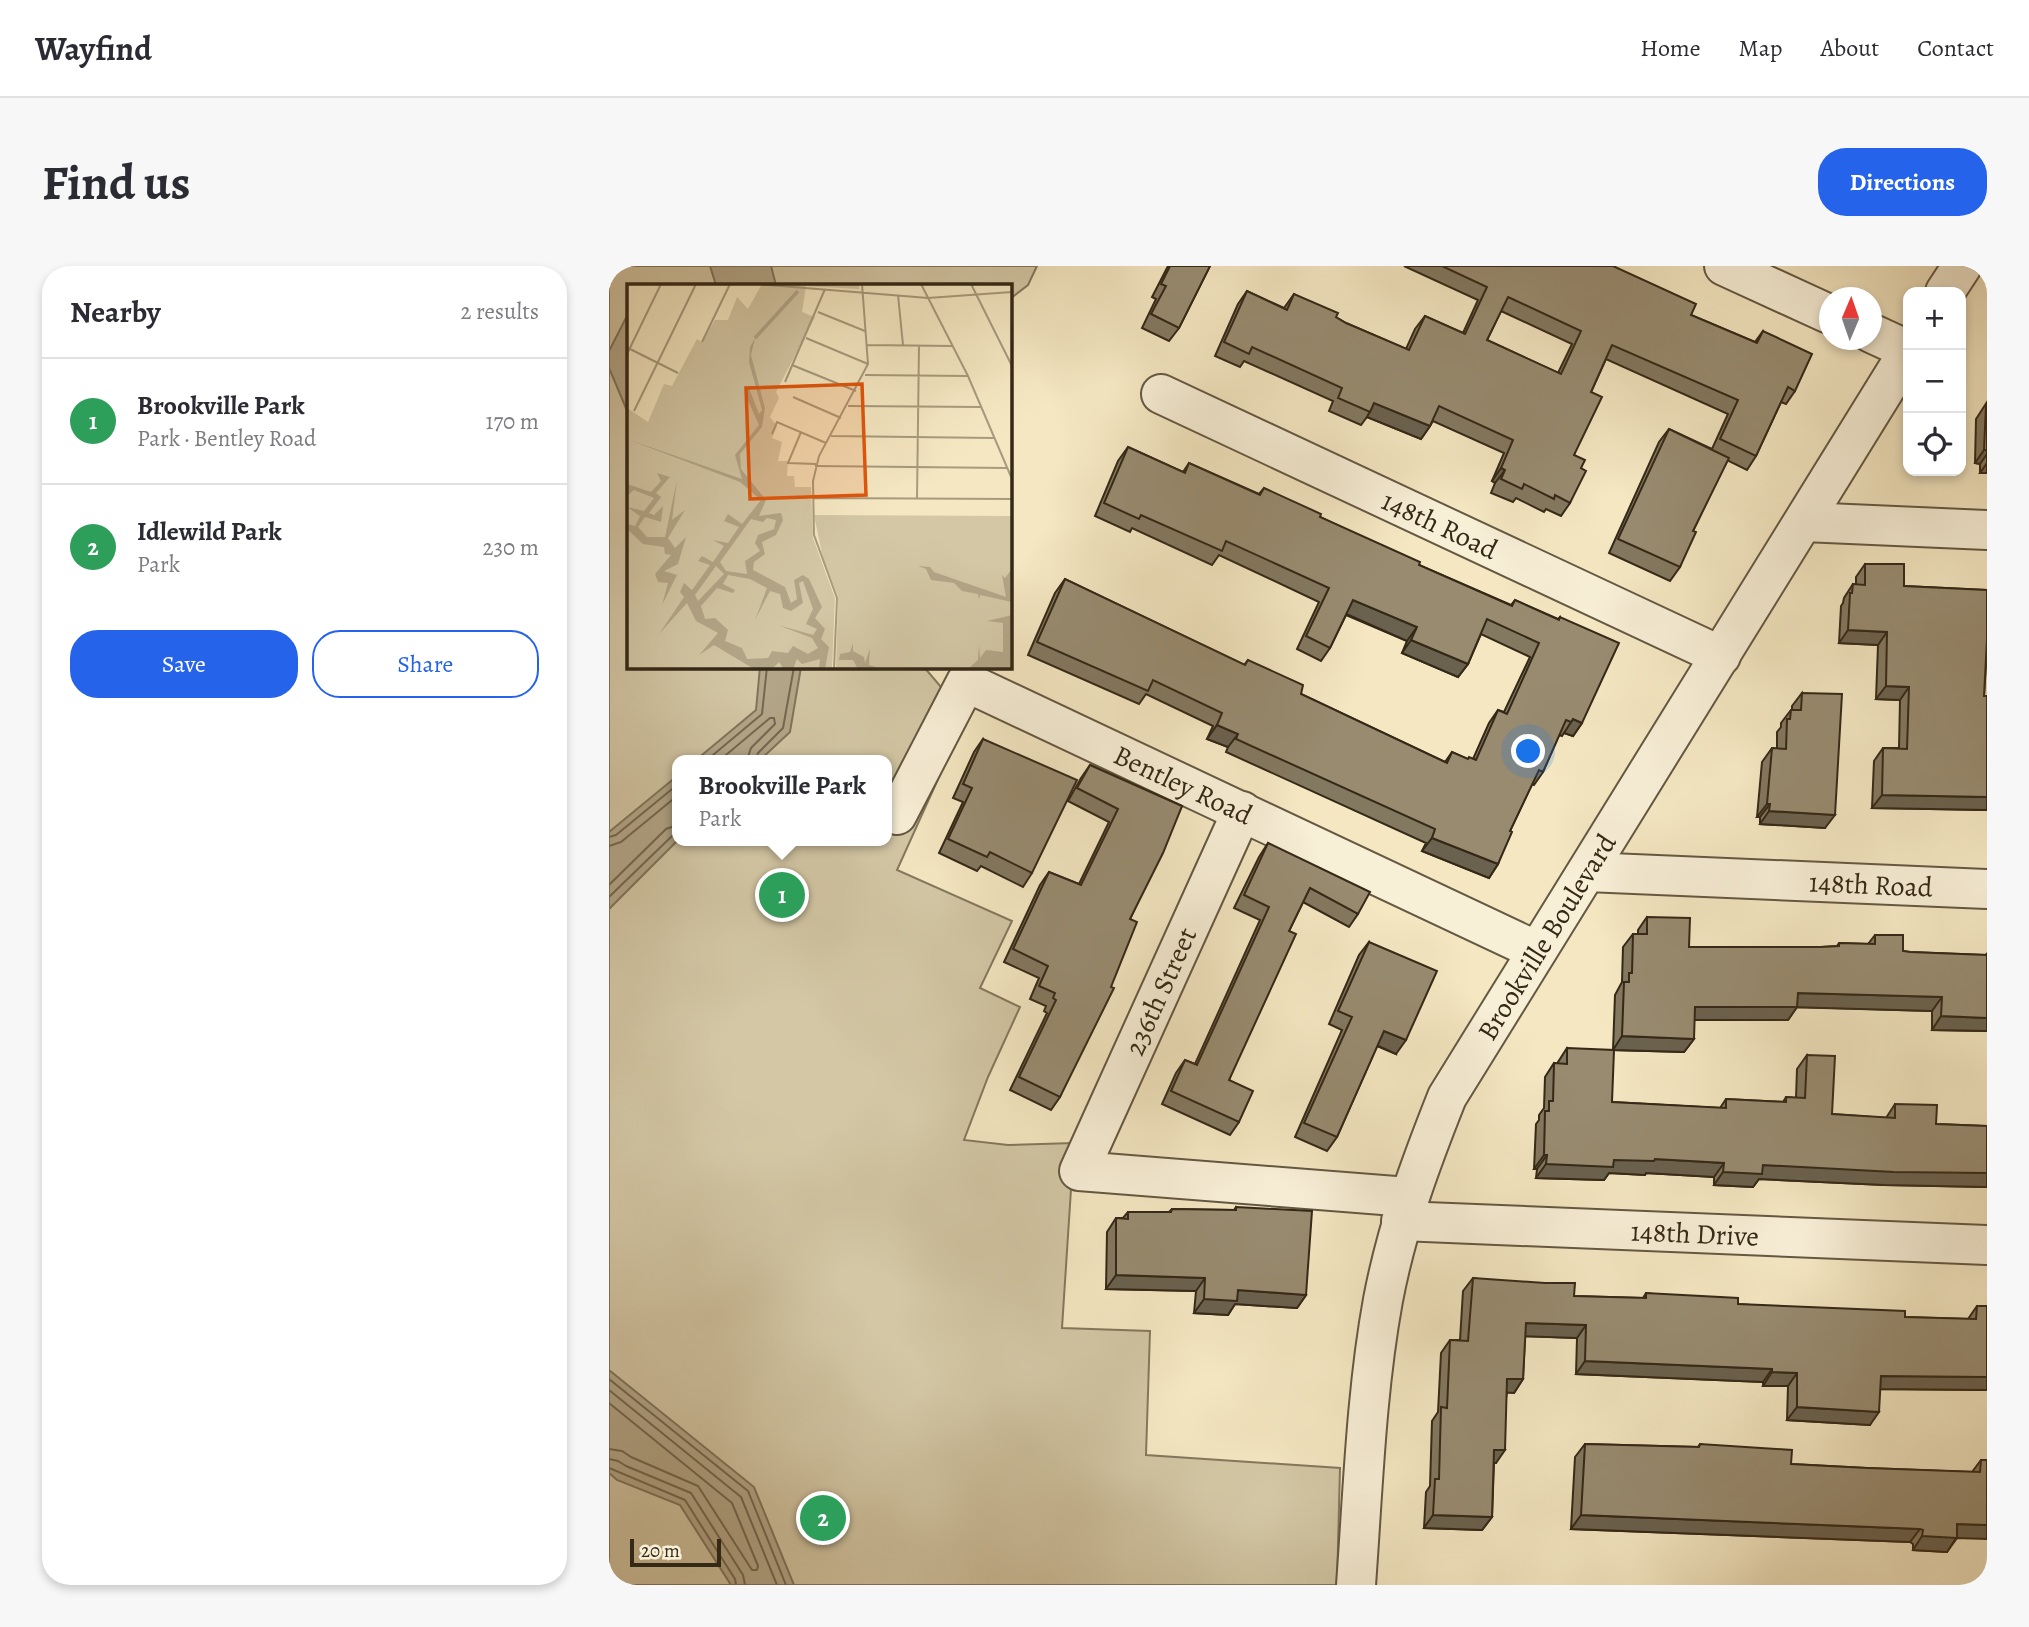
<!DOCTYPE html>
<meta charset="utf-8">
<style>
body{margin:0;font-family:Alegreya,serif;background:#f7f7f7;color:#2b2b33}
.controls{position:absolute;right:21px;top:21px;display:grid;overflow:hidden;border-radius:14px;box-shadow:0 4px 10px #0003}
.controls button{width:63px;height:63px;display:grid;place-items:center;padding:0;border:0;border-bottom:2px solid #e1e1e2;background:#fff;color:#2b2b33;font:35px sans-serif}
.compass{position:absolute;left:1210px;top:21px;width:63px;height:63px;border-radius:50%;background:#fff;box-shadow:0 4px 10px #0003;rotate:2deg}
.scale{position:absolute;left:21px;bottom:18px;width:91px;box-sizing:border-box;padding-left:7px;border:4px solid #342817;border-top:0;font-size:19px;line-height:24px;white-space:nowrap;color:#342817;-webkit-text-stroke:5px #f8efd7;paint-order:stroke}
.you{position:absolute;left:920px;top:486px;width:24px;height:24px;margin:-18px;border:5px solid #fff;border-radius:50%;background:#1a73e8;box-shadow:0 0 0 10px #1a73e833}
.badge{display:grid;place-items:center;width:46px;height:46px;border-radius:50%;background:#2563eb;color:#fff;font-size:23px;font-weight:700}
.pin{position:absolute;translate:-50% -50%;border:4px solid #fff;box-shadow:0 2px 7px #0006}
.popup{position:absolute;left:63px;top:489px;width:220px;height:91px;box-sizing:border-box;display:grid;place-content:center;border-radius:14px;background:#fff;filter:drop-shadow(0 2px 5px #0005);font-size:23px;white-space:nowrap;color:#7c7c81}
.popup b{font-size:26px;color:#2b2b33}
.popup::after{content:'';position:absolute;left:50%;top:100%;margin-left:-14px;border:14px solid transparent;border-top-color:#fff}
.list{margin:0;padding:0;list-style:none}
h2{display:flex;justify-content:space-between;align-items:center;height:91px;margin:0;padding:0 28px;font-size:30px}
h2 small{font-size:23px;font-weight:400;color:#7c7c81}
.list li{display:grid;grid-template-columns:46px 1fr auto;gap:21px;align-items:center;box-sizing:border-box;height:126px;padding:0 28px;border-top:2px solid #e1e1e2}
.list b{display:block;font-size:26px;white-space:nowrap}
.list p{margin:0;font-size:23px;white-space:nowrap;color:#7c7c81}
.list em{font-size:23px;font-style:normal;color:#7c7c81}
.actions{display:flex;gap:14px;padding:21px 28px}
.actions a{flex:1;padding:16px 0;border:2px solid #2563eb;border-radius:28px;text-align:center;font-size:24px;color:#2563eb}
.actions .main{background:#2563eb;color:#fff}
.icon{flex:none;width:38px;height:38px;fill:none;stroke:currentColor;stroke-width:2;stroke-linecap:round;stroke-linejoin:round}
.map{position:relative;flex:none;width:1378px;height:1319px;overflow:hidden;border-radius:28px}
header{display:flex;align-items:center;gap:42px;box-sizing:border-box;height:98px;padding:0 35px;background:#fff;border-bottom:2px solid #e1e1e2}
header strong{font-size:33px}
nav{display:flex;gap:38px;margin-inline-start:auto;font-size:24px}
.intro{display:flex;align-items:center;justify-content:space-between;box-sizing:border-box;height:168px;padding:0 42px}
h1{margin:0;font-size:49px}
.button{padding:18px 32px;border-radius:28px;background:#2563eb;color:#fff;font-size:24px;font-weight:700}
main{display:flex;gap:42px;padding:0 42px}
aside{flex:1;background:#fff;border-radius:28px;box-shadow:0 4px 10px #0003}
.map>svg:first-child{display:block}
.green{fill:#d3c7a5;stroke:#84785e;stroke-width:2;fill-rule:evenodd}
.water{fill:#b3a688;stroke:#80745b;stroke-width:2}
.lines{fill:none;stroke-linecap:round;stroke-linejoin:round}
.shore{stroke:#746750;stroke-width:2}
.minor-casing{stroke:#645842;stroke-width:42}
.minor{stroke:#f8efd7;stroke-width:38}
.wall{fill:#837860;stroke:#342817;stroke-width:2;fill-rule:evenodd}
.shaded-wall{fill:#6a614e;stroke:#342817;stroke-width:2}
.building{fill:#988b70;stroke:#342817;stroke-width:2;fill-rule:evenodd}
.labels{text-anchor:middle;stroke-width:6;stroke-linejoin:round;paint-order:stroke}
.street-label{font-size:28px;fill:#342817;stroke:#f8efd7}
.inset-river{fill:none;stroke:#b3a688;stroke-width:3.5}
.inset-road{fill:none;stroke:#a79b7e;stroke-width:2}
.view{fill:#df570d;fill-opacity:0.15;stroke:#df570d;stroke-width:3.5}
.inset-edge{fill:none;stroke:#342817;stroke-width:3.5}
</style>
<header>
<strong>Wayfind</strong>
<nav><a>Home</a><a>Map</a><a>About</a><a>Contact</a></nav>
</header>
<div class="intro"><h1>Find us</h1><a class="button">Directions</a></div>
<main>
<aside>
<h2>Nearby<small>2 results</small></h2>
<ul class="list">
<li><span class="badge" style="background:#2e9e5b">1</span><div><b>Brookville Park</b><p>Park · Bentley Road</p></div><em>170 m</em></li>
<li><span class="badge" style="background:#2e9e5b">2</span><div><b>Idlewild Park</b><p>Park</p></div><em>230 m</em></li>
</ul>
<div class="actions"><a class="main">Save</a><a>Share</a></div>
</aside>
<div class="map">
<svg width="1378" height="1319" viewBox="0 0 1378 1319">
<rect width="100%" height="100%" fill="#f4e7c2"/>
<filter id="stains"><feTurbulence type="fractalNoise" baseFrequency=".00286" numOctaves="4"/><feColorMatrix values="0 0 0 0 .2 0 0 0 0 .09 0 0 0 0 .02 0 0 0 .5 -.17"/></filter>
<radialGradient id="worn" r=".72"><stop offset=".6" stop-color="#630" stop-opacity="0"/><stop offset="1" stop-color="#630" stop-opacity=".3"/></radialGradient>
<path class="green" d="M0,0H428L419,19L401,33V19H19V401H315L338,428L353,460L288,604L403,655L371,722L411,741L379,811L355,874L399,879L465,877L453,1062L541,1065L537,1189L731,1202L728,1319H0ZM68,494H278V575H68Z"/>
<g class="water">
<polygon points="101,0 162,0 167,19 107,19"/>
<polygon points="19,48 19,147 0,102 0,85"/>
<polygon points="151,401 192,401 181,466 151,494 87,494 147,444"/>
<polygon points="68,510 68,575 0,643 0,566"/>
<polygon points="0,1104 145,1221 185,1319 122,1319 71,1239 8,1214 0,1207"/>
</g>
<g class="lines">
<g class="shore">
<polyline points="98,494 153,448 158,401"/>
<polyline points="111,494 161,452 165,452 166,458 142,482 138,494"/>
<polyline points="147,494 149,487 174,462 185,401"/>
<polyline points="0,571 7,569 68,519"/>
<polyline points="0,580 12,576 68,530"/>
<polyline points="0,619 57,563 68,559"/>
<polyline points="0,631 63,570 68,568"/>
<polyline points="0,1113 139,1225 177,1319"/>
<polyline points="0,1124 132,1231 168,1319"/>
<polyline points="0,1137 123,1237 149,1300 148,1304 143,1304 89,1220 22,1191 13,1185 0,1183"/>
<polyline points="0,1193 9,1195 17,1200 82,1227 134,1309 136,1319"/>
<polyline points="0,1202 76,1234 126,1313 127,1319"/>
</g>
<g class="minor-casing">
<g id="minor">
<polyline points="1115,0 1220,48"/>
<polyline points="1336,26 1353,0"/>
<polyline points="1262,67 1299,84"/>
<path id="s1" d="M552,128L1112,390"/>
<polyline points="1195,256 1378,264"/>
<polyline points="633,545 470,905 799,931"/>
<path id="s2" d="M288,549L357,416L928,685"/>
<path id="s3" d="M978,606L1378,623"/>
<path id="s4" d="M792,955L1378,979"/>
<path id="s5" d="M747,1319C754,1224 757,1127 774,1034C788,961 811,899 838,831L1299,86"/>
</g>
</g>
<use href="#minor" class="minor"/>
</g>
<g class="wall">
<polygon points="559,0 601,0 570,62 560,75 533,62 547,33 543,31"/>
<path d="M795,0H1004L1082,49L1146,76L1154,65L1186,125L1177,138L1172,136L1147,190L1138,204L1118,194L1084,265L1071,301L1061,315L1000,287L1050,176L1060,163L1103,183L1119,148L997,93L982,126L965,189L972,202L961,237L952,250L937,243L935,246L907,232L904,236L882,227L886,217L883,215L895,187L824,155L821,160L812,173L758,151L752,159L720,145L724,135L635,95L631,101L606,90L629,38L638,25L675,42L685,28L737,57L797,83L806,63L816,50L854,67L869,34ZM892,45L963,78L949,107L878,74Z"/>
<polygon points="1378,136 1378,207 1371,207 1371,198 1366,197 1367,153"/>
<polygon points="519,181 574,206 580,197 650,228 655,222 711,251 810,299 902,339 906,334 949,353 951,351 973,457 964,470 955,467 953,470 950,469 934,506 925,519 923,518 901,565 889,598 880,612 813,585 817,577 617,486 619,481 598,473 604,460 537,428 530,438 419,389 446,327 456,313 635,399 639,394 692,428 836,496 843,486 858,493 864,493 880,457 889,444 895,446 921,391 872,368 859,398 849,411 793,387 798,375 737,349 721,382 712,395 688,383 710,336 610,289 603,299 523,262 521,266 486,250 509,195"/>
<polygon points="1256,298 1295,320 1378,324 1378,385 1375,430 1378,430 1378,544 1263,542 1265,495 1274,482 1290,482 1291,434 1267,433 1269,379 1230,377 1232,340 1234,337 1235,332 1244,318 1247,319 1247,311"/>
<polygon points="1193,427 1216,562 1151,558 1151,551 1148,551 1153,496 1163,482 1168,483 1168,466 1172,461 1172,457 1182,444 1183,444 1183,440"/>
<polygon points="374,473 423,607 414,621 372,600 368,605 330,587 354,536 344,532 365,486"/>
<polygon points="481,499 573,540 521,653 451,831 442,844 401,824 438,747 435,745 437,740 421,733 430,712 395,696 431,619 440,606 470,618 500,556 459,535 472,512"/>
<polygon points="659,577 749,648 740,661 694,636 680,665 620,814 630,856 621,869 553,838 567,807 576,794 586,798 651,654 625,642 650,591"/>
<polygon points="1038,651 1080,681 1212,681 1228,680 1230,677 1259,678 1266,669 1294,685 1301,686 1377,689 1378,687 1378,765 1323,764 1323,745 1188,741 1179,754 1085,754 1085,773 1075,786 1004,784 1006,729 1013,716 1014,681 1024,668 1029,668 1029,664"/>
<polygon points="760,676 787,788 768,780 728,871 718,885 686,871 733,764 720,758 750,689"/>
<polygon points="958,782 1003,836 1111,842 1117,833 1174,836 1177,831 1187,832 1188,803 1198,789 1223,848 1277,852 1286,838 1327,858 1378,860 1378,921 1275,919 1150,913 1144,921 1105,919 1105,911 1037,907 1036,909 1000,907 995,914 927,912 928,903 925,903 927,858 930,854 930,849 935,842 936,811 945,797 949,798 949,796"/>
<polygon points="627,941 697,1029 688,1042 626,1038 619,1049 585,1047 587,1025 497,1023 498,966 507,952 514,952 519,946 560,946 563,943 625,944"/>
<polygon points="864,1012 965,1030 1034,1032 1037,1027 1129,1038 1296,1051 1359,1053 1368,1040 1378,1040 1378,1124 1271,1123 1261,1159 1178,1154 1179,1120 1154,1120 1154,1116 967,1108 968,1072 916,1070 914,1113 905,1127 898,1126 887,1197 885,1197 883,1251 873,1264 815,1262 817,1226 821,1220 823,1155 829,1146 832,1087 841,1074 851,1074 854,1025"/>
<polygon points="976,1178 1089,1181 1091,1178 1182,1198 1258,1202 1363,1206 1372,1194 1378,1194 1348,1272 1338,1286 1304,1284 1304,1278 1301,1276 962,1263 966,1191"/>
</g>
<g class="shaded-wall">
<polygon points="765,137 821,160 812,173 758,151"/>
<polygon points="1375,184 1378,184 1378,188 1371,198 1366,197"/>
<polygon points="1378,197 1378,207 1371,207"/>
<polygon points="892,202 896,204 886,217 883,215"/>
<polygon points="744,334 808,361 798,375 735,347"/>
<polygon points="1239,364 1278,366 1269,379 1230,377"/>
<polygon points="802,374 859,398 849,411 793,387"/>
<polygon points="1277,420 1300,421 1291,434 1267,433"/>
<polygon points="964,453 973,457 964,470 955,467"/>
<polygon points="608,459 629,468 619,481 598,473"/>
<polygon points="1273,529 1378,531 1378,544 1263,542"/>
<polygon points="1158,538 1161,538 1151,551 1148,551"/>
<polygon points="1160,545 1226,549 1216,562 1151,558"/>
<polygon points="823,572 889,598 880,612 813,585"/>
<polygon points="1189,727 1333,731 1323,745 1179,741"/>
<polygon points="1086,741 1188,741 1179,754 1077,754"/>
<polygon points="1332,750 1378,752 1378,765 1323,764"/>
<polygon points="775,765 797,774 787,788 765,778"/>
<polygon points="1013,770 1085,773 1075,786 1004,784"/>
<polygon points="935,889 938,889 928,903 925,903"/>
<polygon points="1046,893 1115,897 1105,911 1037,907 1036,909 1000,907 995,914 927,912 937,898 1005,894"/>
<polygon points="1154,899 1378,907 1378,921 1275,919 1150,913 1144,921 1105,919 1114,906"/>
<polygon points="507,1009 596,1012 587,1025 497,1023"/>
<polygon points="629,1024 697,1029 688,1042 626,1038 619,1049 585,1047 595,1033"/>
<polygon points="917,1057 977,1059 968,1072 907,1070"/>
<polygon points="976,1095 1163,1103 1154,1116 967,1108"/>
<polygon points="1163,1106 1188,1107 1179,1120 1154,1120"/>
<polygon points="1272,1110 1378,1111 1378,1124 1263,1123"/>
<polygon points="898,1113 914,1113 905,1127 889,1126"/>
<polygon points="1188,1141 1270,1146 1261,1159 1178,1154"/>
<polygon points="885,1184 896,1184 887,1197 876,1197"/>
<polygon points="824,1249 883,1251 873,1264 815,1262"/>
<polygon points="972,1249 1311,1263 1301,1276 962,1263"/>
<polygon points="1348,1258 1378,1259 1378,1273 1347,1272 1338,1286 1304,1284 1313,1270"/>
</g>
<g class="building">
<polygon points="561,0 601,0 570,62 542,48 557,20 552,18"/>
<path d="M833,0H1004L1087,38L1082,49L1148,77L1154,65L1203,88L1186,125L1179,121L1147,190L1111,173L1129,134L1003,79L982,126L993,131L965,189L976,194L972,202L977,205L961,237L946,229L945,233L915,218L913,223L892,213L896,204L892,202L904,174L830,140L821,160L765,137L761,146L729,132L733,122L643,81L640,88L615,76L638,25L678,44L685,28L729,47L727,51L737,57L800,84L816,50L856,68L878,21ZM899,31L972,65L952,108L878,74Z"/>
<polygon points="1377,139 1378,139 1378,184 1375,184"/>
<polygon points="1060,163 1120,192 1084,265 1087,266 1071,301 1009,273"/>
<polygon points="519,181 576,207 580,197 651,229 655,222 712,248 711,251 811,296 810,299 903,340 906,334 950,354 951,351 1010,377 973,457 964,453 962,456 957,454 934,506 930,504 901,565 903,566 889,598 823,572 826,563 627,473 629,468 608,459 613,447 544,414 539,425 428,376 456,313 636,399 639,394 694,419 692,428 838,497 843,486 859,493 860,491 867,494 889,444 898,448 930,377 878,353 859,398 802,374 808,361 744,334 721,382 697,370 720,322 617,275 613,285 532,249 530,253 495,237"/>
<polygon points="1256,298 1295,298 1295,320 1378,324 1378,373 1375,430 1378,430 1378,531 1273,529 1274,482 1298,483 1300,421 1277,420 1278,366 1239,364 1241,327 1243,327 1244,318 1256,319"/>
<polygon points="1193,427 1233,428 1226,549 1160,545 1161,538 1158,538 1163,482 1177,483 1178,453 1181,453 1182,444 1192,444"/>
<polygon points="374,473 468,514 423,607 381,586 378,591 339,573 363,522 354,518"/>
<polygon points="481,499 573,540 554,587 521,653 528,656 502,721 505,722 451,831 410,811 447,734 444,732 446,727 430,720 439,700 404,683 440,606 472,619 509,543 468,522"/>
<polygon points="659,577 761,626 749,648 701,622 680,665 687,668 620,814 644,825 630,856 562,825 576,794 588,799 660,641 635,629"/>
<polygon points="1038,651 1081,652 1080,681 1212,681 1230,680 1230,677 1266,678 1266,669 1294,669 1294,685 1301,686 1378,689 1378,752 1332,750 1333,731 1189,727 1188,741 1086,741 1085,773 1013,770 1015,716 1020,716 1020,707 1023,707 1024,668 1038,668"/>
<polygon points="760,676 828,705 797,774 775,765 728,871 695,857 743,751 729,745"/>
<polygon points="958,782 1005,784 1003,836 1117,842 1117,833 1177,836 1177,831 1196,832 1198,789 1226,790 1223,848 1286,852 1286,838 1328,839 1327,858 1378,860 1378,907 1285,906 1154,899 1153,908 1114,906 1115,897 1046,893 1045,895 1005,894 1004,901 937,898 938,889 935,889 936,845 940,845 940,835 944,835 945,797 958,798"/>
<polygon points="627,941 703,945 697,1029 629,1024 628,1035 595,1033 596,1012 507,1009 507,952 519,953 519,946 562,946 563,943 627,944"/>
<polygon points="864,1012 936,1017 966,1017 965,1030 1037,1032 1037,1027 1129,1032 1129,1038 1296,1045 1296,1051 1367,1053 1368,1040 1378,1040 1378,1111 1272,1110 1270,1146 1188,1141 1188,1107 1163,1106 1163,1103 976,1095 977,1059 917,1057 914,1113 898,1113 896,1184 885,1184 883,1251 824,1249 826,1213 830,1213 832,1141 838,1142 841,1074 859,1075"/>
<polygon points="976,1178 1090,1181 1091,1178 1183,1184 1182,1198 1258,1202 1371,1206 1372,1194 1378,1194 1378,1259 1348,1258 1348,1272 1313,1270 1314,1264 1311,1263 972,1249"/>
</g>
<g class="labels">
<g class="street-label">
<text dy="10" stroke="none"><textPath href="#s1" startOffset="308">148th Road</textPath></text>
<text dy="10" stroke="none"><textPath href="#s2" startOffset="390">Bentley Road</textPath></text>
<text dy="10" stroke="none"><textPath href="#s3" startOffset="284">148th Road</textPath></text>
<text dy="10" stroke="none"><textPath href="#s5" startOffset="688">Brookville Boulevard</textPath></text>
<text transform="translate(551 725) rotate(-66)" y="10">236th Street</text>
<text dy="10" stroke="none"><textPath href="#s4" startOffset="294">148th Drive</textPath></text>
</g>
</g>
<g transform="translate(18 18)">
<rect width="385" height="385" fill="#f4e7c2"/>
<path d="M135,0H232V5L179,2L175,28L188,33L149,108L152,114L143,133L150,142L145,154L155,158L151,177H161L160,192H167L168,203H184L186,254L208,314L205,385H0V124L21,138L37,100L45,102L70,55L75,58L88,36H101L110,13L121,25ZM187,231L385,232V385H209L211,313L196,275Z" fill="#d3c7a5"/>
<path d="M128,54L124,71L138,124L135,143L113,170L114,185L139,216L132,232L154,229L156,236L149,251L135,258L138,270L127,278L126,286L158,303L164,319L170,315L167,296L176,291L182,295L195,323L188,334L198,345L194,355L202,363L198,385H192L193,375L175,380L170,375L166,385H157L152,378L145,385H127L87,361L72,371L91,349L69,337L60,319L32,350L57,313L53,308L57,299L65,306L83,281L71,277L75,272L86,278L97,262L86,256L101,259L112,243L97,237L101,230L115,240L134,216L113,198L0,155L115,195L108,171L132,141L119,112L122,104L132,130L135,126L122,78L123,63ZM140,234L149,236L147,245L131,251L128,259L133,267L118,277L120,290L99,287L93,278L124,235L136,238ZM89,282L97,290L71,317L68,311ZM101,291L123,295L140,304L128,336L143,307L153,310L156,324L164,327L176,319L172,299L176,297L186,325L179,340L190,345L186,351L151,341L185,354L191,364L181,370L166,362L161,369L145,367L141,374L120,375L115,364L98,357L101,346L88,334L78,335L74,322L90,304L106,309L108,306L96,300ZM30,189L43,193L29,209L34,213L22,229L27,231L36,222L34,238L18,233L11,243L20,253H38L50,196L45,236L58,226L41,254L48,264L59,253L51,280L37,287L50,291L35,321L41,299L31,298L28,290L44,271L38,270L37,263L16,260L0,245V240L8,242L13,232L0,223L17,227L27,214L7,206L0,212V200L24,208L34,197ZM383,279L385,282V318L353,311L352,316L351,310L335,307L327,299L304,296L299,285L291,282L303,283L307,288L379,313L375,291L378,294L384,286ZM385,331V385H341L351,376L352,360L353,374L359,366L376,368V339L360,337ZM226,359V367L237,373L238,379L243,364L242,381L256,385H231L226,376H212L213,370L223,368Z" fill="#b3a688" fill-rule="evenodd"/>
<path class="inset-river" d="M128,54L171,7"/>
<path class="inset-road" d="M130,0L301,14L385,8M294,0L341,92L385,195M344,0L385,82M271,11L276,61M191,28L238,47M179,54L241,80M75,58L103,0M240,61L326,62M1,64L51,89M0,70L34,0M165,81L229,107M238,91L341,92M158,98L198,5M166,113L214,134M221,122L354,123M7,127L69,0M174,148L161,179L189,180M145,150L150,138L199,159M204,152L367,154M188,182L380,184M186,214L385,215M290,215L292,61M207,385L210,314L187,251L186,197L192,172L241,80L235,0"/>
<path class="view" d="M235,100L239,211L123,215L119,104Z"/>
<rect width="385" height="385" class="inset-edge"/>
</g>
<rect width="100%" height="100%" filter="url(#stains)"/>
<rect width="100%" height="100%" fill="url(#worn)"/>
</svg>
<div class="controls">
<button>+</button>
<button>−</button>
<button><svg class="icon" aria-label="locate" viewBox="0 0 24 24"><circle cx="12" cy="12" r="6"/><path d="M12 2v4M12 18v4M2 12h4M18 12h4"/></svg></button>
</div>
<svg class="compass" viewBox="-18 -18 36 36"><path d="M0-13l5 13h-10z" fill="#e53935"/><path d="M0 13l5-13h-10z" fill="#7c7c81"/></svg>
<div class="scale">20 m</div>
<div class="you"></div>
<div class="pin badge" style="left:173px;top:629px;background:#2e9e5b">1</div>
<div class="popup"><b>Brookville Park</b>Park</div>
<div class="pin badge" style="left:214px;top:1252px;background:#2e9e5b">2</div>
</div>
</main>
